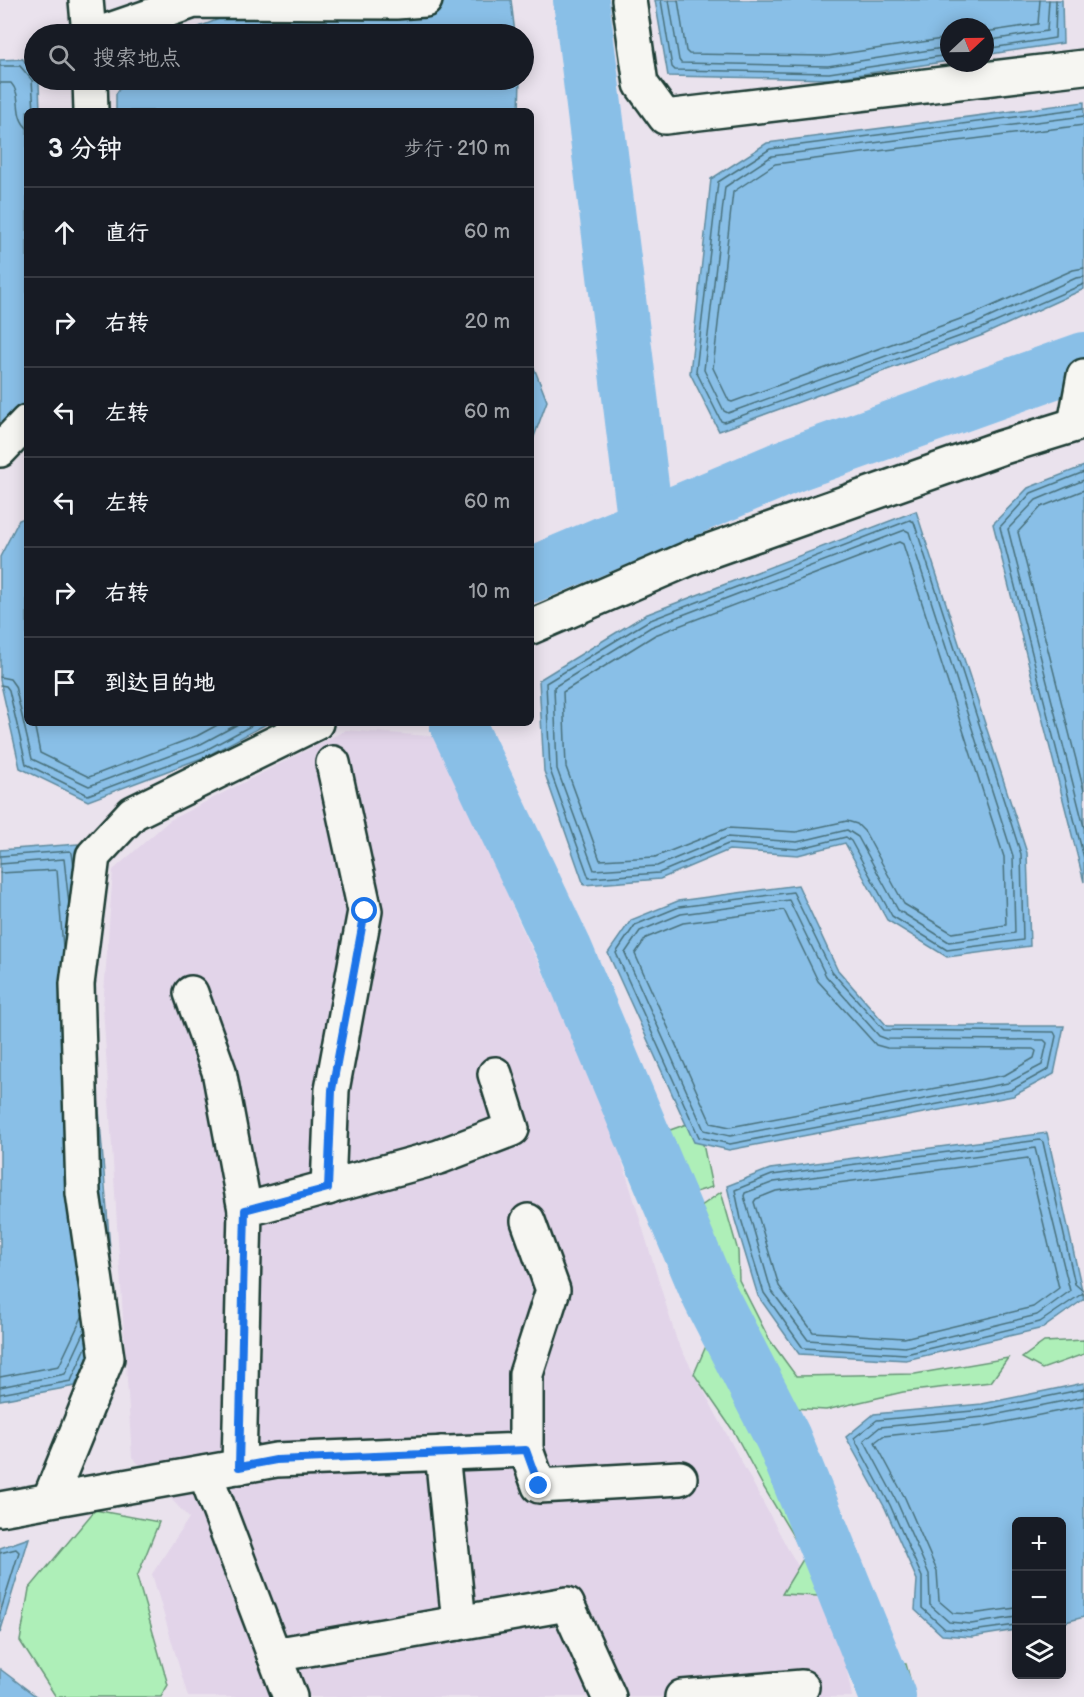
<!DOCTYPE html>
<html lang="zh">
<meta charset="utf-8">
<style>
body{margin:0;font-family:"Balsamiq Sans","LXGW WenKai TC",sans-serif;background:#20242c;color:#f1f3f6}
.controls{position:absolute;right:18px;bottom:18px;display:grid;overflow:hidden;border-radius:9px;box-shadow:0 3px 15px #0003}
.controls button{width:54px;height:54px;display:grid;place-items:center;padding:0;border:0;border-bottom:2px solid #363941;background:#171b24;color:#f1f3f6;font:30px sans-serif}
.compass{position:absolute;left:940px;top:18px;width:54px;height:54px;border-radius:50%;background:#171b24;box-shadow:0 3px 15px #0003;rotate:68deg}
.stop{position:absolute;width:18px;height:18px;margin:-14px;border:4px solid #1a73e8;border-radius:50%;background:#fff}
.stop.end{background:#1a73e8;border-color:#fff;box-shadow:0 2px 6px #0008}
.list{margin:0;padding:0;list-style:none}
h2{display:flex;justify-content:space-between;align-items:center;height:78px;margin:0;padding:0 24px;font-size:26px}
h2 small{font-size:20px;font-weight:400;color:#9ea1a6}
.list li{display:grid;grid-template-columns:39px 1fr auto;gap:18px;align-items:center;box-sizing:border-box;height:90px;padding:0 24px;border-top:2px solid #363941}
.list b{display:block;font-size:22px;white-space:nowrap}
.list em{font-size:20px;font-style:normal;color:#9ea1a6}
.icon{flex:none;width:33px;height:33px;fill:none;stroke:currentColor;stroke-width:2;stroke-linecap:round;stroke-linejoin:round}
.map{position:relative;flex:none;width:1084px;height:1697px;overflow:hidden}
.search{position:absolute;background:#171b24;box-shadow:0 3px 15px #0003;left:24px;top:24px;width:510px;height:66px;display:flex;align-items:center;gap:15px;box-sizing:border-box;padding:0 21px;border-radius:33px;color:#9ea1a6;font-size:22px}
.panel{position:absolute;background:#171b24;box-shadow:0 3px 15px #0003;left:24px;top:108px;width:510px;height:618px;border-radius:9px}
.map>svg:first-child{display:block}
.built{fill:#e2d4e9}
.green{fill:#aeefb8;stroke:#669676;stroke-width:1.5}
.water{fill:#89bfe7;stroke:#5f8b9f;stroke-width:1.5}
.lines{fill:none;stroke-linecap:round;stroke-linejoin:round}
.shore{stroke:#49717c;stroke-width:1.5}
.river{stroke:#89bfe7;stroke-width:56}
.minor-casing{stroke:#1f3d34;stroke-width:38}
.minor{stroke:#f6f6f2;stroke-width:33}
.route{stroke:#1a73e8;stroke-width:8}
</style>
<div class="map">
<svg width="1084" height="1697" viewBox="0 0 1084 1697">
<rect width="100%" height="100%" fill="#eae2ed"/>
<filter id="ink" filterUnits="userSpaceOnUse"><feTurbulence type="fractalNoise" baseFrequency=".0167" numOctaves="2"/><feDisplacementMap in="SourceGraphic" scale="12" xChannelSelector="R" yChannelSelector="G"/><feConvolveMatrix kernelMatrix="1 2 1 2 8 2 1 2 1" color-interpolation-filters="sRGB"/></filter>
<g filter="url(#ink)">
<polygon class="built" points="346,730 444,737 515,913 589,1071 620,1154 677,1341 788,1549 841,1639 852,1697 188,1697 152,1574 189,1518 132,1457 103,1007 113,870 170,820"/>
<g class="green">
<polygon points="636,1073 670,1130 698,1120 712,1187 657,1204 642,1183 613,1097"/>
<polygon points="721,1192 738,1251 739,1280 769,1339 796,1376 915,1374 1008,1358 991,1382 903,1392 826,1410 791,1408 785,1388 768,1385 752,1332 683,1269 669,1229"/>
<polygon points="1084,1340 1084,1354 1042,1369 1022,1358 1044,1342"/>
<polygon points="706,1346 736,1378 821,1562 861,1594 838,1625 818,1596 782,1594 805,1556 763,1486 734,1432 694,1374"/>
<polygon points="95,1510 159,1522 137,1577 168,1685 161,1697 56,1697 20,1641 29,1589"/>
<polygon points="858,1660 906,1664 915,1697 864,1697"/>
</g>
<g class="water">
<polygon points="232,0 511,0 515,34 181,34 227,16"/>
<polygon points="655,0 1062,0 1063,43 985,55 985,27 949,27 949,61 829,79 668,76"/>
<polygon points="23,59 34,76 34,80 39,83 40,111 27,111 27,406 0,447 0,60"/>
<polygon points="125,80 520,80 519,111 116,111 116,94"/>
<polygon points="1084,102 1084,289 983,335 719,431 690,373 711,179 767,143"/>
<polygon points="531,360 547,401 531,445"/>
<polygon points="1084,466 1084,882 993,524 1028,488"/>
<polygon points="916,511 1027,853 1030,946 947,957 887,920 845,843 798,855 729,850 660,879 584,885 544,771 539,680 645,615"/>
<polygon points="27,517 27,723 268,723 207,756 88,801 20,768 0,680 0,557 19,520"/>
<polygon points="78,844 114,1300 75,1386 0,1400 0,850"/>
<polygon points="798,885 837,969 887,1026 1064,1026 1054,1074 1013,1096 729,1150 694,1142 608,953 631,920 678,901"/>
<polygon points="1047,1133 1084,1299 1043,1328 906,1360 799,1354 758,1296 735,1220 727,1186 770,1169"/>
<polygon points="1084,1383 1084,1617 1062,1623 1062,1522 1016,1522 1016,1630 972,1637 942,1635 915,1610 917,1580 885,1508 846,1437 874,1414 982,1404"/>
<polygon points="29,1538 0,1633 0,1548"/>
<polygon points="0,1669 37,1697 0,1697"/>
</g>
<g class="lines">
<g class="shore">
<polyline points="661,0 672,67 675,70 829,73 949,55"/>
<polyline points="669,0 679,60 681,63 828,66 949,47"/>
<polyline points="678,0 686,51 689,54 828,56 949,38"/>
<polyline points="985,32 1038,24 1040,0"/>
<polyline points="985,41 1047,31 1049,0"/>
<polyline points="985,49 1055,38 1056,0"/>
<polyline points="0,66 20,66 32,80 34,111"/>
<path d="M0,83H11C23,96 13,115 27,128"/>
<polyline points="1084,108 770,149 718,182 696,371 721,421 724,422 980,329 1084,284"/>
<polyline points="1084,116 772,156 725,187 704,370 724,411 728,413 977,323 1076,278 1084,277"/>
<polyline points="1084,125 775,164 733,192 713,368 729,401 732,402 974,314 1073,270 1084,268"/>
<polyline points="1084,472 1031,493 1000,527 1084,858"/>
<polyline points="1084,480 1036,500 1008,529 1084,827"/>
<polyline points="1084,490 1041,507 1018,532 1084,791"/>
<polygon points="910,520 914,522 1021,854 1023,940 947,950 892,916 851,841 846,837 797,849 728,844 659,873 589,878 550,770 546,683 648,621"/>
<polygon points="905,530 909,532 1013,856 1015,933 949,942 898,910 858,837 847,830 797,842 727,837 657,866 594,870 557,769 554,687 651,627"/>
<polygon points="899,542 903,544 1004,857 1006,925 952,933 904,904 865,832 857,824 847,821 796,832 728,828 655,857 600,860 566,767 563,692 655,635"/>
<polyline points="0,677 10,679 15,686 32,759 89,786 201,744 240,723"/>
<polyline points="0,685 6,686 9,690 26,764 88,795 204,751 256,723"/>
<polyline points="34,723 40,753 89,777 197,736 221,723"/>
<polyline points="0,856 70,851 72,853 74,867"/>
<polyline points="0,864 64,859 69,904"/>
<polyline points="0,873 57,870 63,948"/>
<polygon points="793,892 832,972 884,1030 1054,1032 1056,1036 1049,1069 1011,1090 730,1144 699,1137 616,953 635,925 679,907"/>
<polygon points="789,900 826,976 879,1036 887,1039 1044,1040 1047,1043 1042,1065 1008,1083 730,1136 704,1130 625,953 640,931 681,914"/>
<polygon points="784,910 818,981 876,1045 887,1048 1033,1049 1036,1051 1034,1058 1005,1075 730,1127 711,1123 635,954 646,938 683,923"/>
<polygon points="1035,1148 1070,1291 1037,1315 905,1347 808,1340 771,1290 744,1196 745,1193 774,1182"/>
<polygon points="1028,1158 1059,1288 1033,1307 904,1338 813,1332 779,1286 754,1202 756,1199 776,1191"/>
<polyline points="1084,1289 1083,1291 1075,1284 1043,1142 1040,1140 772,1175 735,1190 741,1219 764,1293 803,1348 906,1354 1040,1322 1083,1293 1084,1295"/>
<polyline points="0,1377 59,1366 83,1315"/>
<polyline points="0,1387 65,1374 85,1331"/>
<polyline points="0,1394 71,1381 87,1345"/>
<polyline points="0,1553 16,1549 19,1552 0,1613"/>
<polyline points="1016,1608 971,1614 953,1613 939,1601 937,1571 905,1498 875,1442 883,1436 985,1426 1084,1406"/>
<polyline points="1016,1617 971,1624 949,1622 930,1605 929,1574 897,1502 864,1440 880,1427 984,1417 1084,1397"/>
<polyline points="1016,1625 972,1631 945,1629 922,1608 922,1577 890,1505 854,1438 877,1420 983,1410 1084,1389"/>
</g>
<g class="river">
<polyline points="581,0 646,526"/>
<polyline points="531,575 796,463 1084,360"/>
<polyline points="457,723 565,951 710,1296 783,1438 888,1697"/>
</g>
<g class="minor-casing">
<g id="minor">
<polyline points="86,0 89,34"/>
<polyline points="629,0 641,84 665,117 1084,67"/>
<polyline points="98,34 194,1 396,2 425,0"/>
<polyline points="90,80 91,111"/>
<polyline points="1075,424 1084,376"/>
<polyline points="0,450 27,422"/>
<polyline points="531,627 695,556 1000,448 1084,422"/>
<polyline points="191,993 219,1071 245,1210"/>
<polyline points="328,1188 332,1090 365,911 333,763"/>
<polyline points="526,1450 539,1486 680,1478"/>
<polyline points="442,1453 459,1623"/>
<polyline points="239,1467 245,1210 439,1157 512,1129 495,1074"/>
<polyline points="205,1473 290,1697"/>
<polyline points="49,1500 107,1358 83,1193 77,984 93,856 133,813 316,723"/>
<polyline points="0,1509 276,1460 526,1450 526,1374 553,1290 528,1221"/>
<polyline points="274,1655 567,1604 609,1697"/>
<polyline points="682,1697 802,1687"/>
</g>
</g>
<use href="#minor" class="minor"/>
</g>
</g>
<g class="lines" filter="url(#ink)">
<polyline class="route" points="365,911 332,1090 328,1188 245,1210 239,1467 276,1460 526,1450 539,1486"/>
</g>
</svg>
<div class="controls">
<button>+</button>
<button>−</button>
<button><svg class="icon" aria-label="layers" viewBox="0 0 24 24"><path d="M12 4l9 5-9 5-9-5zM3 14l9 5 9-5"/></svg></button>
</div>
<svg class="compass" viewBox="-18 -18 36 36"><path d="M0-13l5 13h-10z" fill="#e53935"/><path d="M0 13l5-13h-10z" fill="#9ea1a6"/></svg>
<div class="stop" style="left:365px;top:911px"></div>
<div class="stop end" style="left:539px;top:1486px"></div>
<div class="search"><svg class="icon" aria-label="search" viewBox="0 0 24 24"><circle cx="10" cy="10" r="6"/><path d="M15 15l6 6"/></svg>搜索地点</div>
<section class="panel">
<h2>3 分钟<small>步行 · 210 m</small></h2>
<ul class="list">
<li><svg class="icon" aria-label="ahead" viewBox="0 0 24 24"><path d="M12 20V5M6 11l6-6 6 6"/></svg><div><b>直行</b></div><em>60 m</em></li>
<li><svg class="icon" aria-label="right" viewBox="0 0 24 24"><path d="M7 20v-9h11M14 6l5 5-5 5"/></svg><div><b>右转</b></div><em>20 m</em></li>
<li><svg class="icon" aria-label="left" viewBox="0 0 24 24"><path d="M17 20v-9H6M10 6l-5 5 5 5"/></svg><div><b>左转</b></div><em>60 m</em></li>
<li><svg class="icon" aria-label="left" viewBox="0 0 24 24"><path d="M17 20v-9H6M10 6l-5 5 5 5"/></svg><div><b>左转</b></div><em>60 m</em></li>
<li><svg class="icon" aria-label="right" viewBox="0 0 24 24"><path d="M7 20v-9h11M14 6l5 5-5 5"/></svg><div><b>右转</b></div><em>10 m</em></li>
<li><svg class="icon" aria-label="arrive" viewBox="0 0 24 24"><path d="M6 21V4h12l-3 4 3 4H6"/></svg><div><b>到达目的地</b></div></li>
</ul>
</section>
</div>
